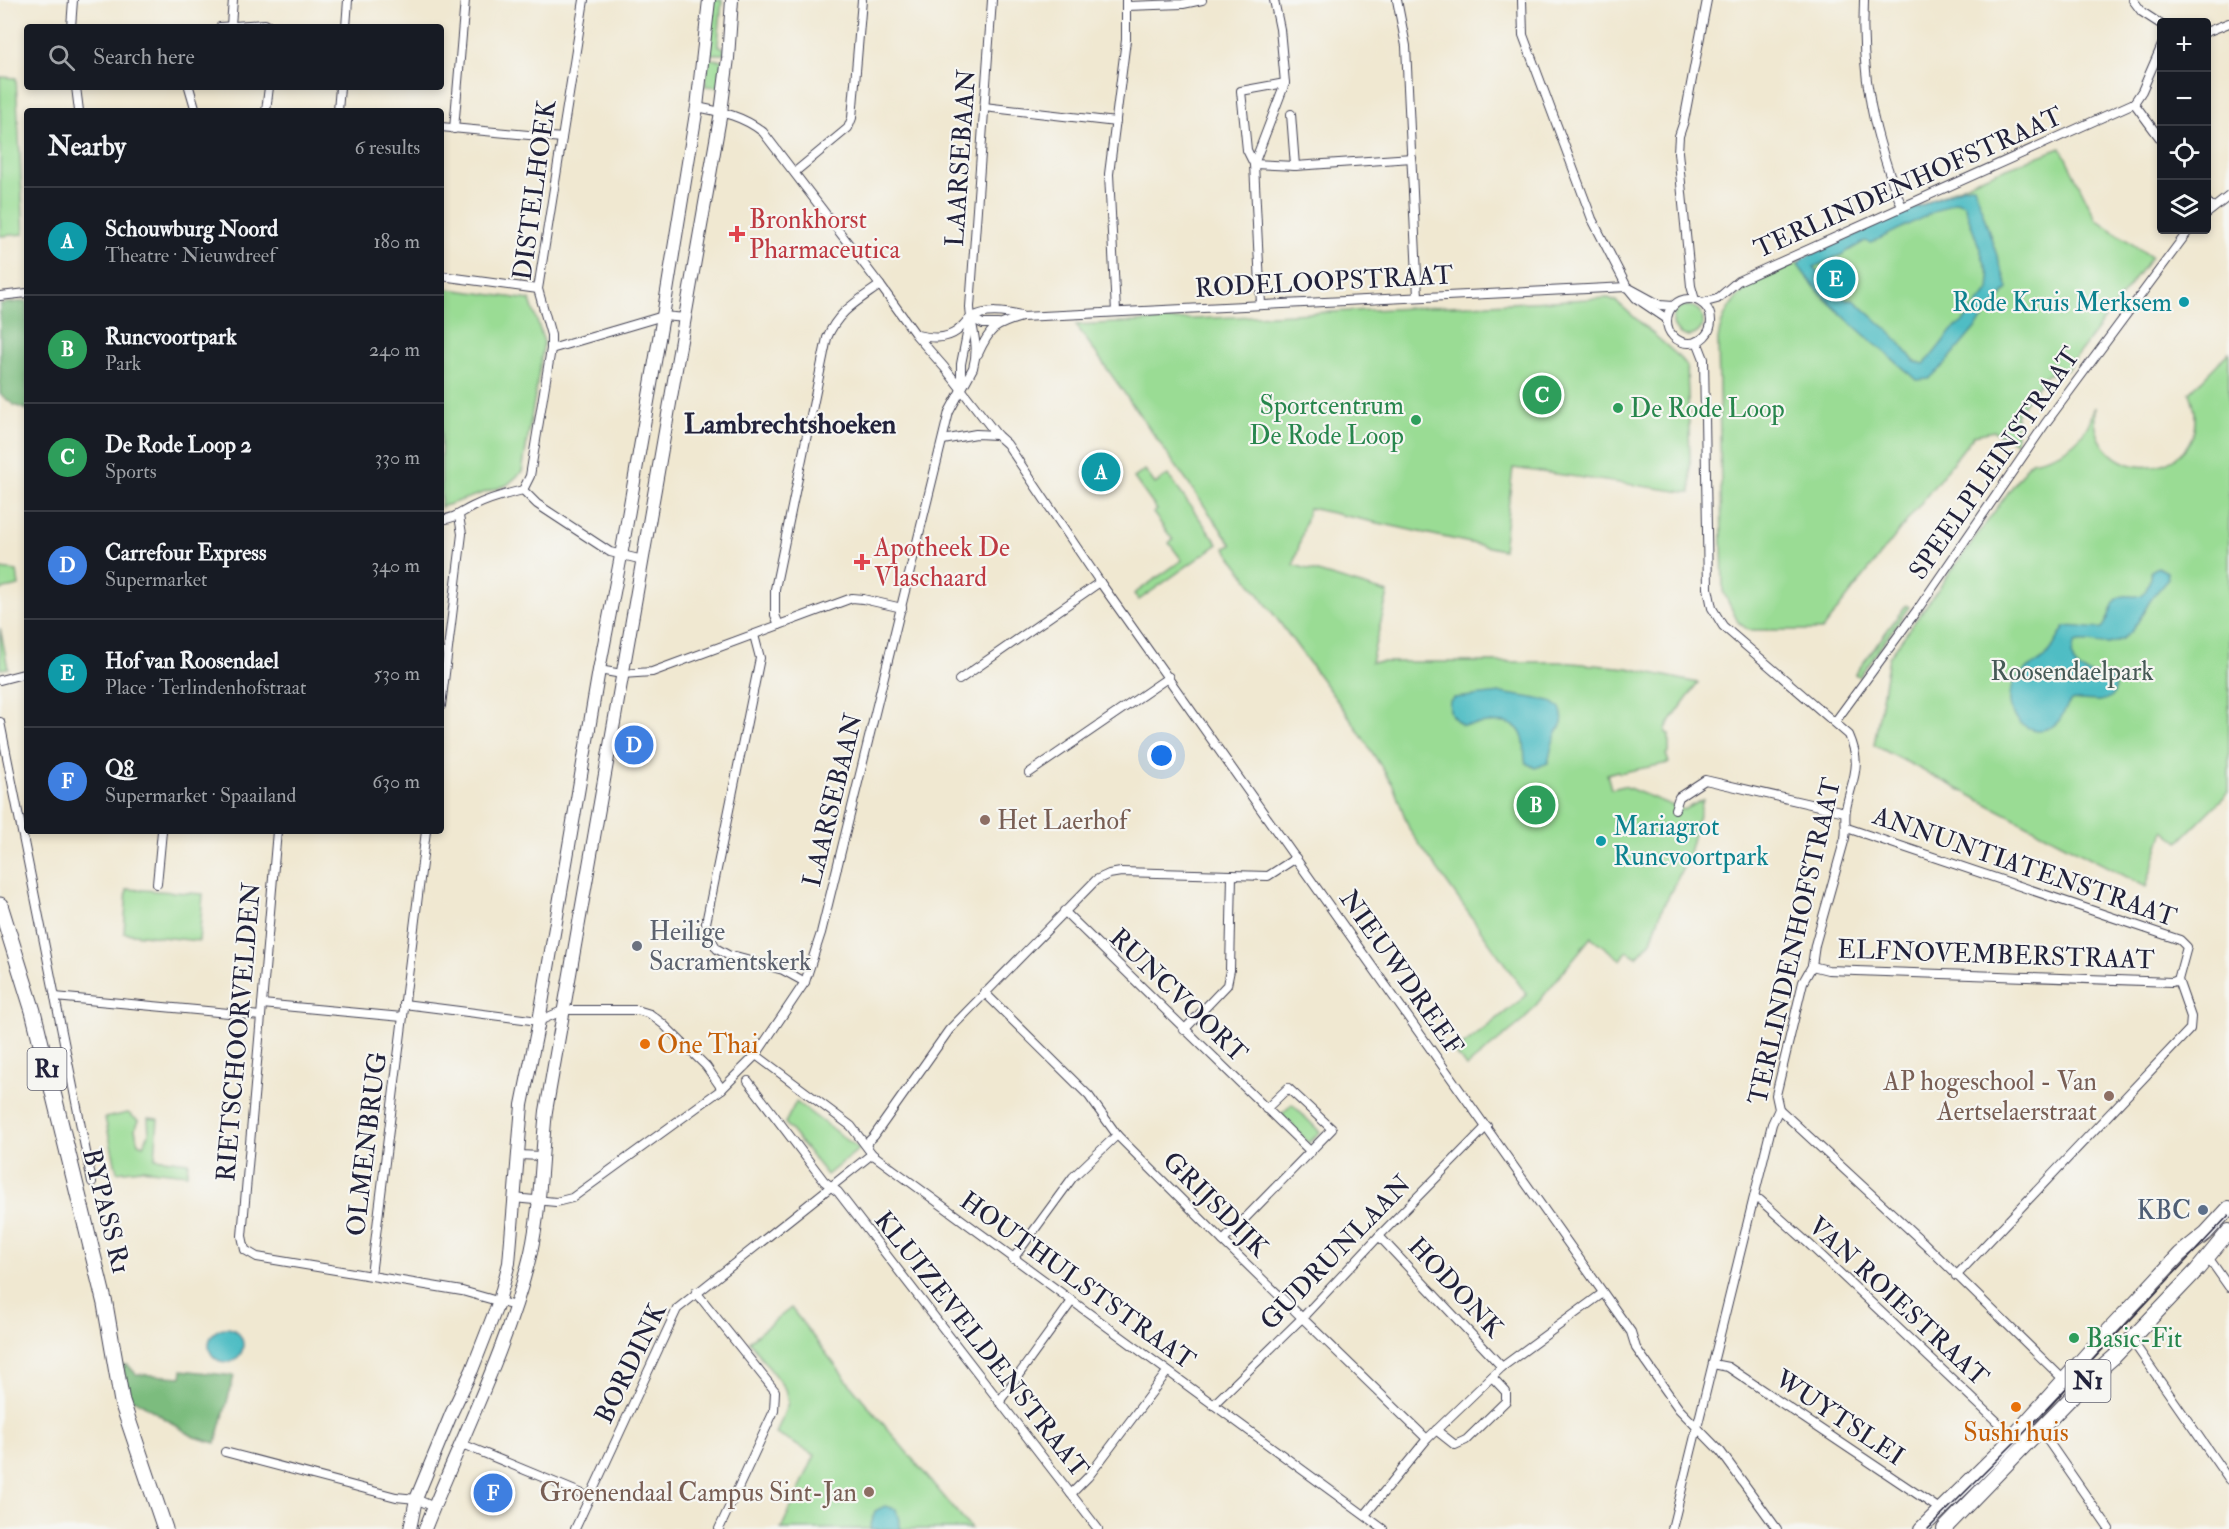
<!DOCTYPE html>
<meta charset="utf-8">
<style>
body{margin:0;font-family:"IM FELL Double Pica",serif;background:#242831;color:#f1f3f6}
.controls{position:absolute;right:18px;top:18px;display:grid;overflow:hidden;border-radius:6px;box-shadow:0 3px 9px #0003}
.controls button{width:54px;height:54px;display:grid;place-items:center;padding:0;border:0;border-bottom:2px solid #363941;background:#171b24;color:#f1f3f6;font:30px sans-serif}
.you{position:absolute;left:1162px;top:756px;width:21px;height:21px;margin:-15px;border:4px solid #fff;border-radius:50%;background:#1a73e8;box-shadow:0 0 0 9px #1a73e833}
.badge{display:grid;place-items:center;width:39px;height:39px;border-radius:50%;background:#2563eb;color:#fff;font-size:20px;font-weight:700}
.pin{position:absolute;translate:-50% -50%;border:3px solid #fff;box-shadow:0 2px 6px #0006}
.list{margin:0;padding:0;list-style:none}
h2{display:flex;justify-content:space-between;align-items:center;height:78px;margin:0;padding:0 24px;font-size:26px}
h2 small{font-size:20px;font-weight:400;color:#9ea1a6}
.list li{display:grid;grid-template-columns:39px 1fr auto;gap:18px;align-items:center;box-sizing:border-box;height:108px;padding:0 24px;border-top:2px solid #363941}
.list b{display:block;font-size:22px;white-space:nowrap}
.list p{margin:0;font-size:20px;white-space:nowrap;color:#9ea1a6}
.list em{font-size:20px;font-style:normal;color:#9ea1a6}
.icon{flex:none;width:33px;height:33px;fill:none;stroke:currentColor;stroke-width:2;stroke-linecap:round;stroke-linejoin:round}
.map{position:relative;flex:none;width:2229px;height:1529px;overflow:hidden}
.search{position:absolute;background:#171b24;box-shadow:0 3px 9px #0003;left:24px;top:24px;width:420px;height:66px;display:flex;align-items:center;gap:15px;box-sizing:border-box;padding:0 21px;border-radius:6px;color:#9ea1a6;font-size:22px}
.panel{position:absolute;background:#171b24;box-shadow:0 3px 9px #0003;left:24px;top:108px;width:420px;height:726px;border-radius:6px}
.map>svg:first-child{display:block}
.green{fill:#9adc94;stroke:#5e7f68;stroke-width:1.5}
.forest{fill:#7bbc7e;stroke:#4e6f5c;stroke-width:1.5}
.water{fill:#4fbdc4;stroke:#387080;stroke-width:1.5;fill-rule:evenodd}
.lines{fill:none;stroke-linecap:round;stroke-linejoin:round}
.street-casing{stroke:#414052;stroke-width:10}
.secondary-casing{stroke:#414052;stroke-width:14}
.primary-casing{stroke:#414052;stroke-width:16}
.highway-casing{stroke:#414052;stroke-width:17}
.street{stroke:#fff;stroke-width:8}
.secondary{stroke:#fff;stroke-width:12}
.primary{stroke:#fff;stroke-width:14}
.highway{stroke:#fff;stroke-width:15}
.tram{stroke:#22223b;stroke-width:1.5}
.health-dot{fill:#e0444e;stroke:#f6f6f2;stroke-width:2}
.culture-dot{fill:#0f9aa8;stroke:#f6f6f2;stroke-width:2}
.leisure-dot{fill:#2e9e5b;stroke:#f6f6f2;stroke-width:2}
.education-dot{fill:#8d6e63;stroke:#f6f6f2;stroke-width:2}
.worship-dot{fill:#6b7280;stroke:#f6f6f2;stroke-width:2}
.food-dot{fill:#e8710a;stroke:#f6f6f2;stroke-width:2}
.service-dot{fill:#5c6f8a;stroke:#f6f6f2;stroke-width:2}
.labels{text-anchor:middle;stroke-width:4.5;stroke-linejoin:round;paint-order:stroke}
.shield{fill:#f6f6f2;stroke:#626272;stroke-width:1.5}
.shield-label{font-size:24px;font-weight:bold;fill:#22223b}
.street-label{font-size:26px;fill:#22223b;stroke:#f6f6f2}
.health-label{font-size:26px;fill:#be3a42;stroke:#f6f6f2;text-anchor:start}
.culture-label{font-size:26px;fill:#0d838f;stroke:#f6f6f2;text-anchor:end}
.leisure-label{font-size:26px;fill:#27864d;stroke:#f6f6f2;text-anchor:start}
.park-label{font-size:26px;fill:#465a56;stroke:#f6f6f2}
.education-label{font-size:26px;fill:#785e54;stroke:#f6f6f2;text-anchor:end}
.worship-label{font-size:26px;fill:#5b616d;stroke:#f6f6f2;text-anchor:start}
.food-label{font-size:26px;fill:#c56008;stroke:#f6f6f2;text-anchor:start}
.service-label{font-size:26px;fill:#4e5e75;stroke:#f6f6f2;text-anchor:end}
.quarter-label{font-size:28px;font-weight:bold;fill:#22223b;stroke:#f6f6f2}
</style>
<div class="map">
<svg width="2229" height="1529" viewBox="0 0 2229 1529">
<rect width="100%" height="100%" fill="#f6f6f2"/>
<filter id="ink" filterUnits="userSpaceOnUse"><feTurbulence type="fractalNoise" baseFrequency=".0167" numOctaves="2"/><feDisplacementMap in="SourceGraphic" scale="12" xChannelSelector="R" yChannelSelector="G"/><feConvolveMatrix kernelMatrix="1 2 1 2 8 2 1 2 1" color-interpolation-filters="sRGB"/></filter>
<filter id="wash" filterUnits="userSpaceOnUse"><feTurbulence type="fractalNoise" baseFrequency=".008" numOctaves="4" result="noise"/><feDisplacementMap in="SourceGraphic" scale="24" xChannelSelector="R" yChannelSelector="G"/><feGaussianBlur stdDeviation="1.35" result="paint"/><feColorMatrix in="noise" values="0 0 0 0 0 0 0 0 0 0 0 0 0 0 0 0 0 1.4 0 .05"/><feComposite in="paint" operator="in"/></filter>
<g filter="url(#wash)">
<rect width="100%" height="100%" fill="#f0e8d1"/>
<g class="green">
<polygon points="713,0 722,0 718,45 724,48 724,54 709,54"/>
<polygon points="709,59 722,60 719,87 705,86"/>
<polygon points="0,77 16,78 24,234 0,236"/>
<path d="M2061,148L2096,219L2151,257L2067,369L2046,375L2019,410L2016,415V443L1994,431L1974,435L1822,630H1748L1738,622L1723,591L1718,340C1721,314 1734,295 1757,282L1977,179Z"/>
<polygon points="441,288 530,300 544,342 522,472 507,485 441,507"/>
<polygon points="1609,298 1617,302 1677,355 1687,366 1691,493 1513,468 1503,550 1309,508 1294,565 1388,593 1371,662 1561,662 1628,668 1698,683 1666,728 1666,733 1669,734 1669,752 1666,754 1669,763 1619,773 1618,771 1607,774 1611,789 1624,786 1683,810 1703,800 1687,860 1662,909 1651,941 1637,957 1627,951 1621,960 1591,937 1524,1020 1466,1067 1455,1052 1527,995 1410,831 1393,785 1352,721 1225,548 1232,545 1076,325"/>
<circle cx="1688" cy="321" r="15"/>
<path d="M2229,352V792L2179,842L2164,830L2146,887L1874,745L1889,657L2031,461C2054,457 2076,448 2088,425C2091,420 2092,413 2095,407C2088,485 2198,485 2195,415C2195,407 2192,400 2190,392Z"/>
<polygon points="1145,470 1155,484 1168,475 1218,544 1139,600 1134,594 1182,560 1169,543 1173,540 1153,513 1157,510 1134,478"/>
<polygon points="0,569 17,571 19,586 0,590"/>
<polygon points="1906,605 1909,607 1859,677 1855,674"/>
<polygon points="0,628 8,668 0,669"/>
<polygon points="127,889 203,894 199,941 124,933"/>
<polygon points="796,1102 859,1149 827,1175 785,1123"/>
<polygon points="1292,1104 1320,1132 1309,1143 1281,1115"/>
<polygon points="128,1113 139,1121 135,1129 138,1143 143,1145 149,1134 148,1118 158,1119 155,1158 188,1162 187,1174 141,1169 117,1172 105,1118"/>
<polygon points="791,1308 849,1383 971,1529 781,1529 815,1455 776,1434 788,1403 785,1389 749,1341"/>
</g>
<g class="forest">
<polygon points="27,301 27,410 14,405 0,394 0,304"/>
<polygon points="122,1365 128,1365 136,1374 181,1377 182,1370 234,1376 216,1443 194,1437 136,1400 130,1399"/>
</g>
<g class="water">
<path d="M1970,186H1974L2008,289L1944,365L1929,379L1917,380C1880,347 1825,306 1798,265L1803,258L1963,187ZM1956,201L1964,204L1990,278L1989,290L1963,322L1952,330L1930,358L1924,364L1915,362L1894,336L1853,299H1846L1814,267L1841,255L1865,241L1871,243Z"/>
<path d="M2158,567L2167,572L2168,579C2162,586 2155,593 2150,601C2139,619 2132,640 2108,644C2097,645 2087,639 2075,643C2064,669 2088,677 2109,675L2116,687L2113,696C2099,706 2086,697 2071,701C2063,710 2062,722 2051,727C2025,740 2001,709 2013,685C2020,668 2036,667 2047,655C2054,647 2059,636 2065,627C2078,625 2090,630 2102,628C2110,620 2110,605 2117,599C2130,588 2146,612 2151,571Z"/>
<path d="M1501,693L1550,701L1560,708C1567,725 1558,726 1554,739C1551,747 1550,756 1548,763L1535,768L1526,763C1523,755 1526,746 1523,738C1516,712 1479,727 1462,725C1452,717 1448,714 1450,701L1454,698Z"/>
<circle cx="226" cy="1345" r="17"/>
<polygon points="885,1506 896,1509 901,1529 870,1529 875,1511"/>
</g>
</g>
<g filter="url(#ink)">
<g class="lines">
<g class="street-casing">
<g id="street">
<polyline points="1397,0 1406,46 1418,297"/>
<polyline points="1522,0 1523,35 1592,219 1627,287 1636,298 1667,319"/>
<path d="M1864,0C1860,75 1874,137 1902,207"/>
<polyline points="2133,0 2142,12 2162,25"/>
<polyline points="1127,6 1183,4 1202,0"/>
<polyline points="231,25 233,0"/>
<polyline points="71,27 73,0"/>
<polyline points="220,27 265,24 271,27"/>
<polyline points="346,27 348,0"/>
<polyline points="2206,32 2229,23"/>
<polyline points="76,87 79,111"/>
<polyline points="189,87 196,111"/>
<polyline points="2134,103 2142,91 2162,45"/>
<polyline points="2134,103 2162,141"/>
<path d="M697,107C722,112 743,116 763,132L880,285L916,335L944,367L997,435L1007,444L1100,582L1631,1332L1636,1348L1679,1409L1721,1452L1777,1529"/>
<polyline points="984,107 1116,122"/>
<polyline points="266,111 269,87"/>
<polyline points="338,111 340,87"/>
<polyline points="1291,114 1295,166"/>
<polyline points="441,127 562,138"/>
<polyline points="454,129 465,0"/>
<polyline points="1254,164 1295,166 1412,158"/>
<polyline points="1254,164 1247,150 1241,91 1285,83"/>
<polyline points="795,172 848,128 852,118 862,0"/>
<polyline points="2206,200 2212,209"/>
<polyline points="2206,214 2229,196"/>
<polyline points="441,276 538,289"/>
<polyline points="0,296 27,293"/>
<circle cx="1689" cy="321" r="22"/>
<polyline points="1695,300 1691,286 1678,152 1679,136 1684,121 1707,0"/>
<polyline points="1702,303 1717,299 1738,281 2134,103"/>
<polyline points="1261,305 1254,164 1285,83 1280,29 1274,0"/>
<polyline points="1116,312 1109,174 1126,40 1126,0"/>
<polyline points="971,318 983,324 998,324"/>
<path d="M917,335C930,338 945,340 957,331C962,327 966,321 971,318C986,309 1005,312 1021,316"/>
<polyline points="551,349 663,316 686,318"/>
<path d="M978,354C990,328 994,325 1022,317L1627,287L1660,305L1673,306"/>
<polyline points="961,389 961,364 970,319"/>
<polyline points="943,440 976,434 997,435"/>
<polyline points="523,490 530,476 551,349 551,335 538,289 584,0"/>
<polyline points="523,490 537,504 610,552 643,560"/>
<path d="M441,520C458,517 458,514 472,507C488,499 506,494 523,490"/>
<path d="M779,625L775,615V589L827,338C838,311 858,301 880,285"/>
<polyline points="754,635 760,658 706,923 708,934 717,949 728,955 783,970 805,982"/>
<polyline points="599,670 622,674 652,672 852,598 863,599 902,608"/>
<polyline points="0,680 27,673"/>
<polyline points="959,680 1100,582"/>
<polyline points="441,706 462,534 459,516"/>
<polyline points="0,722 92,1182"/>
<polyline points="1835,722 1920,606 2045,424 2189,230"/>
<polyline points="1029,773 1169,677"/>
<polyline points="1675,809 1679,797 1705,780 1845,812"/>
<polyline points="1847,828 2180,940 2187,947 2178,980 2191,1017 2190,1029 1956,1276"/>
<polyline points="277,831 242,1236 245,1250 257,1257 462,1291 515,1306"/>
<polyline points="157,884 162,831"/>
<polyline points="1064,911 1311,1152"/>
<polyline points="1812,966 1828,970 2172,982 2178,980"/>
<polyline points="984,992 1089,1096 1117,1135 1223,1241 1427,1439"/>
<polyline points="55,997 261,1016"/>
<polyline points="262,1004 402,1017"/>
<polyline points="404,1004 539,1021 564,1010 637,1010 650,1014 663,1024 706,1066 722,1089"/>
<polyline points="1184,1030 1227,985 1230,970 1232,875"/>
<polyline points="756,1055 851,1126 872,1154 1383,1529"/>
<polyline points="748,1081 824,1181 838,1192 1098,1529"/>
<polyline points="1779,1109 1924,1243 2064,1380"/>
<polyline points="866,1144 874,1136 949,1030 1096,880 1109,874 1121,872 1268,876 1296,858"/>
<polyline points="518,1155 542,1156"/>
<path d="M513,1198L556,1202L572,1198L722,1089L756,1055L805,982L821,933L949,412L973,368C980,343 971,330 970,307L992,0"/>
<polyline points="1755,1199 1760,1200 1809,1244 2007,1431 2014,1435 2039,1433 2046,1438 2109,1529"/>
<polyline points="1379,1236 1502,1367"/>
<polyline points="1223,1241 1332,1129 1288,1088 1266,1109"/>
<polyline points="2208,1257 2229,1287"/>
<polyline points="1013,1259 1073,1177 1117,1135"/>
<polyline points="371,1275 426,831"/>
<polyline points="696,1292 775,1391 774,1411 719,1529"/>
<polyline points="2131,1339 2229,1480"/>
<polyline points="1713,1364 1728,1367 1941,1510"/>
<polyline points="999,1402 1072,1301"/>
<polyline points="1213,1405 1302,1318 1379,1236 1487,1126"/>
<polyline points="1436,1430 1455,1445 1466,1440 1506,1401 1506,1392 1492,1377"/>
<polyline points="462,1444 590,1497"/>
<polyline points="225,1452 396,1497 416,1499 434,1507"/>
<polyline points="1071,1494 1088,1477 1167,1372"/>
<polyline points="1365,1515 1427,1439 1502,1367 1603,1293"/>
<polyline points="575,1529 677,1309 872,1154"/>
<path d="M1672,1529L1772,1124L1779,1109L1776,1095L1803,982L1812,966L1815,945L1845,838C1847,828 1844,819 1846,809C1852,778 1863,767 1849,735L1723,626L1712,608L1708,588L1704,359L1697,341"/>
</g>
</g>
<g class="secondary-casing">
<g id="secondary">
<polyline points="410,1529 416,1499 452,1412 472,1370 499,1301 509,1263 522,1105 539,1021 599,670 621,556 663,316 697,107 709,0"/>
<path d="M425,1529C461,1438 508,1348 531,1252C541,1206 541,1158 546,1111L721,112L728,58L732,0"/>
</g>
</g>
<g class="primary-casing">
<g id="primary">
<polyline points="1921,1529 2003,1448 2098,1342 2180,1254 2206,1233 2229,1208"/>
<polyline points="1944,1529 2092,1376 2114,1357 2197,1270 2229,1231"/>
</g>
</g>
<g class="highway-casing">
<polyline id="highway" points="0,905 33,1011 105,1304 122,1402 165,1529"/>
</g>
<use href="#street" class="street"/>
<use href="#secondary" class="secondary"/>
<use href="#primary" class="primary"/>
<use href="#highway" class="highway"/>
<polyline class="tram" points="1928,1529 2023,1434 2229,1215"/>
</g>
</g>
<g class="health-dot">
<path d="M734 225h6v6h6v6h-6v6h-6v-6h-6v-6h6z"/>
<path d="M859 553h6v6h6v6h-6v6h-6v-6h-6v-6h6z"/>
</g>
<g class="culture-dot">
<circle cx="2184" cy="302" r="6"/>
<circle cx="1601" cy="841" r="6"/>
</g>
<g class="leisure-dot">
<circle cx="1618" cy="408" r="6"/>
<circle cx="1416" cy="420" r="6"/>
<circle cx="2074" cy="1338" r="6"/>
</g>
<g class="education-dot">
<circle cx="985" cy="820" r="6"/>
<circle cx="2109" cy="1096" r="6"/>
<circle cx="869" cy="1492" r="6"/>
</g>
<circle class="worship-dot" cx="637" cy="946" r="6"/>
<g class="food-dot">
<circle cx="645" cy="1044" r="6"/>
<circle cx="2016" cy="1407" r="6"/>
</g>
<circle class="service-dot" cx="2203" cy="1210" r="6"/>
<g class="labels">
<g class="shield">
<rect x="27.5" y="1048" width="39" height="42" rx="4.5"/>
<rect x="2065.5" y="1360" width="45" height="42" rx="4.5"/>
</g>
<g class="shield-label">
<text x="47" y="1077">R1</text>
<text x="2088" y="1389">N1</text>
</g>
<g class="street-label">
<text transform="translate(960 158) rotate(-86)" y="9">LAARSEBAAN</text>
<text transform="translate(1908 182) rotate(-24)" y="9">TERLINDENHOFSTRAAT</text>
<text transform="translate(534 190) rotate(-82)" y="9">DISTELHOEK</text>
<text transform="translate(1324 281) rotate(-3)" y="9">RODELOOPSTRAAT</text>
<text transform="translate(1994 463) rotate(-55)" y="9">SPEELPLEINSTRAAT</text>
<text transform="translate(832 800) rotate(-76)" y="9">LAARSEBAAN</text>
<text transform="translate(2025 866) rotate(19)" y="9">ANNUNTIATENSTRAAT</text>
<text transform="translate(1794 941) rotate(-77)" y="9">TERLINDENHOFSTRAAT</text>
<text transform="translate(1996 954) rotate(2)" y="9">ELFNOVEMBERSTRAAT</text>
<text transform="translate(1402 972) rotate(55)" y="9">NIEUWDREEF</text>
<text transform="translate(1179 995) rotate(44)" y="9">RUNCVOORT</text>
<text transform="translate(238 1032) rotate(-85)" y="9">RIETSCHOORVELDEN</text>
<text transform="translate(366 1144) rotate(-83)" y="9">OLMENBRUG</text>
<text transform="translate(1216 1204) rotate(45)" y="9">GRIJSDIJK</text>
<text transform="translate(107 1211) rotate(76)" y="9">BYPASS R1</text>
<text transform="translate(1335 1252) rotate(-46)" y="9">GUDRUNLAAN</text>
<text transform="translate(1078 1280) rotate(36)" y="9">HOUTHULSTSTRAAT</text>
<text transform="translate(1456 1287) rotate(47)" y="9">HODONK</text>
<text transform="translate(1899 1301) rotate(43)" y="9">VAN ROIESTRAAT</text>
<text transform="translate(982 1344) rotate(52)" y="9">KLUIZEVELDENSTRAAT</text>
<text transform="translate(630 1363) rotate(-64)" y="9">BORDINK</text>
<text transform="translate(1840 1417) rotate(34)" y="9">WUYTSLEI</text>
</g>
<g class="health-label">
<text x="749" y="228">Bronkhorst<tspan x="749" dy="30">Pharmaceutica</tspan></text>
<text x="874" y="556">Apotheek De<tspan x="874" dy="30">Vlaschaard</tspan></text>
</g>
<g class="culture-label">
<text x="2172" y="311">Rode Kruis Merksem</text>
<text x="1613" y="835" text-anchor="start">Mariagrot<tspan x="1613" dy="30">Runcvoortpark</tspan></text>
</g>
<g class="leisure-label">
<text x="1404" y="414" text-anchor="end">Sportcentrum<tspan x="1404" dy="30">De Rode Loop</tspan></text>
<text x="1630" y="417">De Rode Loop</text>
<text x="2086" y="1347">Basic-Fit</text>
</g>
<g class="park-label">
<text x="2072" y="680">Roosendaelpark</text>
</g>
<g class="education-label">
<text x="997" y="829" text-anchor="start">Het Laerhof</text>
<text x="2097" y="1090">AP hogeschool - Van<tspan x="2097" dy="30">Aertselaerstraat</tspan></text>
<text x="857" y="1501">Groenendaal Campus Sint-Jan</text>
</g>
<g class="worship-label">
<text x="649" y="940">Heilige<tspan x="649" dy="30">Sacramentskerk</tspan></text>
</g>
<g class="food-label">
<text x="657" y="1053">One Thai</text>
<text x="2016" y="1441" text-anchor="middle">Sushi huis</text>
</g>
<g class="service-label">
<text x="2191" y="1219">KBC</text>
</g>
<g class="quarter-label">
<text x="790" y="433">Lambrechtshoeken</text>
</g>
</g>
</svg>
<div class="controls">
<button>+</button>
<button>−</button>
<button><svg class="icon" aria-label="locate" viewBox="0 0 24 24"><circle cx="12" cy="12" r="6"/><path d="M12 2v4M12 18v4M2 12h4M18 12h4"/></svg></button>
<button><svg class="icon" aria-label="layers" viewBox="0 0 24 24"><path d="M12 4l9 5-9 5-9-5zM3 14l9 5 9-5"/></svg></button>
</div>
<div class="you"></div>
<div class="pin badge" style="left:1101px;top:472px;background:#0f9aa8">A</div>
<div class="pin badge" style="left:1536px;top:805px;background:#2e9e5b">B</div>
<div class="pin badge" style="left:1542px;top:395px;background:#2e9e5b">C</div>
<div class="pin badge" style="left:634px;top:745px;background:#3f7fe0">D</div>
<div class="pin badge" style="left:1836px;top:279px;background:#0f9aa8">E</div>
<div class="pin badge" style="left:493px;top:1493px;background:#3f7fe0">F</div>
<div class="search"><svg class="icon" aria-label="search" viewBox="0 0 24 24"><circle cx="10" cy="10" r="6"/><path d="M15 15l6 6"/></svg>Search here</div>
<section class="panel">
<h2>Nearby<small>6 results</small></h2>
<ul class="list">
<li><span class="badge" style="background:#0f9aa8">A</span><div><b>Schouwburg Noord</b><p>Theatre · Nieuwdreef</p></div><em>180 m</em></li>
<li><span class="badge" style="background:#2e9e5b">B</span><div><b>Runcvoortpark</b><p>Park</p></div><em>240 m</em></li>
<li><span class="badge" style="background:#2e9e5b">C</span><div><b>De Rode Loop 2</b><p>Sports</p></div><em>330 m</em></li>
<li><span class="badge" style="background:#3f7fe0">D</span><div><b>Carrefour Express</b><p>Supermarket</p></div><em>340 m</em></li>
<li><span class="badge" style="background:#0f9aa8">E</span><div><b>Hof van Roosendael</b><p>Place · Terlindenhofstraat</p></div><em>530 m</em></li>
<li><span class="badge" style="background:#3f7fe0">F</span><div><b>Q8</b><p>Supermarket · Spaailand</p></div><em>630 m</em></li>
</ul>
</section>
</div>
